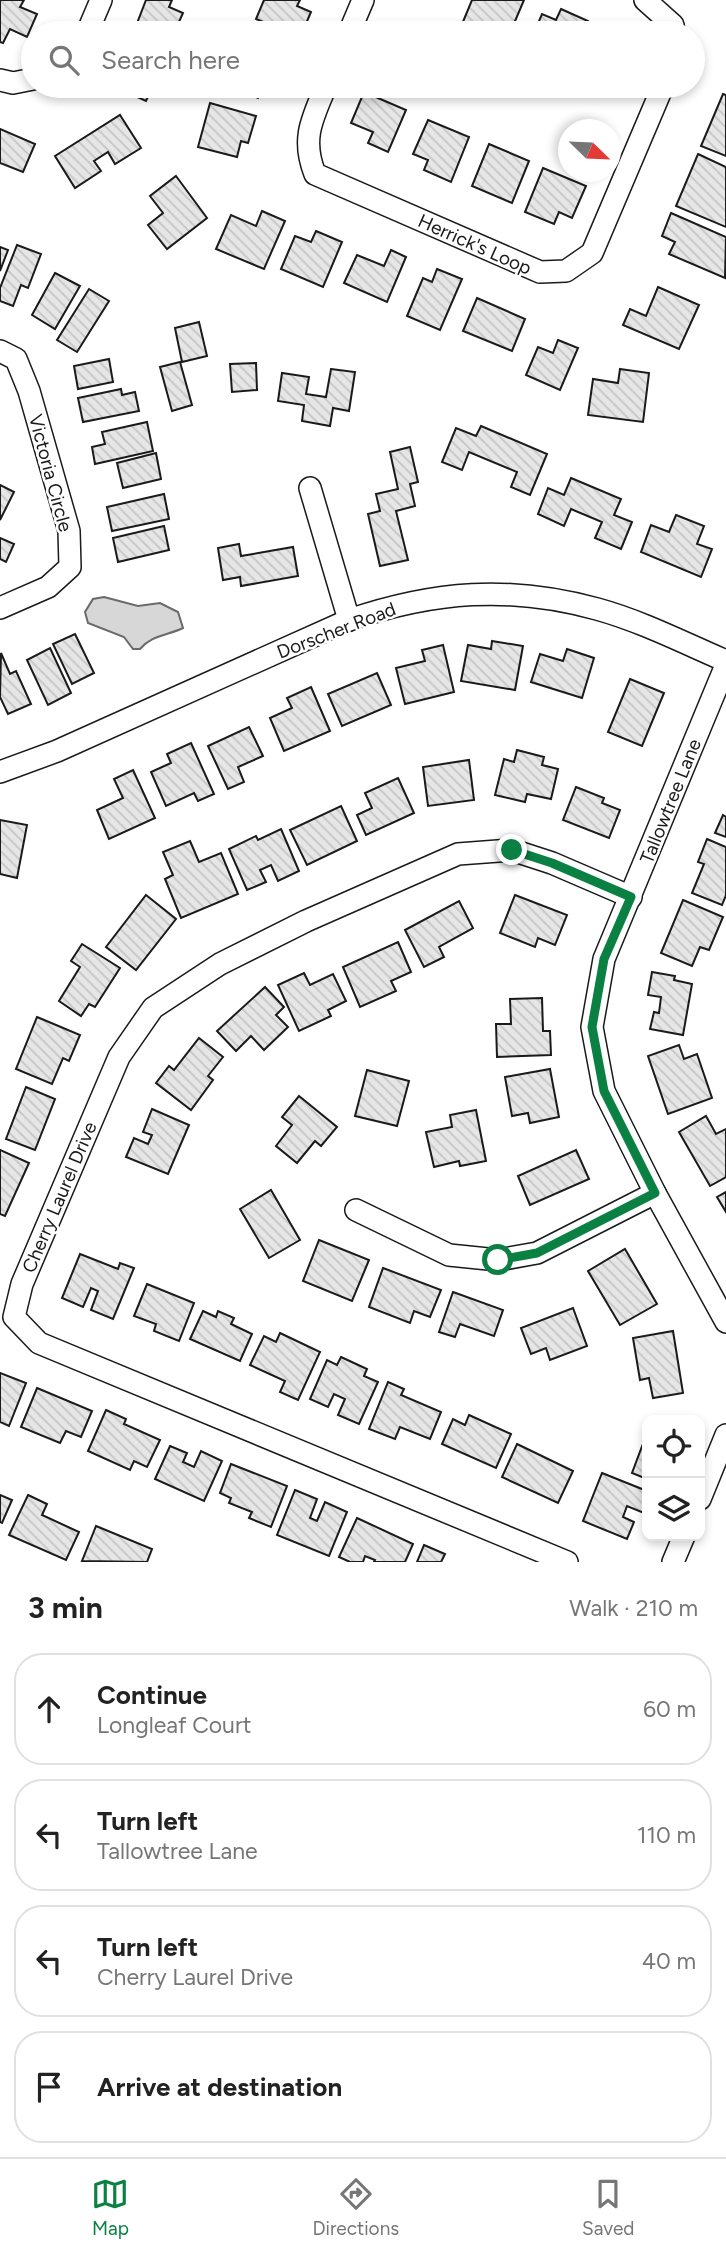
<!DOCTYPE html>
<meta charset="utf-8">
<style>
body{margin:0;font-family:Figtree,sans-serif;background:#f6f6f6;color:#222}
.controls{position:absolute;right:21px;bottom:21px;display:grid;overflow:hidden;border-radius:14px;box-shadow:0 4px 10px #0003}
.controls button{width:63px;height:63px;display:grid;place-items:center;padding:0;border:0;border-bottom:2px solid #e0e0e0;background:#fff;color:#222;font:35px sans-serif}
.compass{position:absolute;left:558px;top:119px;width:63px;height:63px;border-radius:50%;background:#fff;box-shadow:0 4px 10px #0003;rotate:113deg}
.stop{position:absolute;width:21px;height:21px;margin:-16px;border:5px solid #0b8043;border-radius:50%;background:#fff}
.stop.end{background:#0b8043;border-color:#fff;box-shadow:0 2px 7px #0008}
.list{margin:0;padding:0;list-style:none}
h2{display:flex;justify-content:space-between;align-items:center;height:91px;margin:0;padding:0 28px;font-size:30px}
h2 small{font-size:23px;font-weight:400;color:#767676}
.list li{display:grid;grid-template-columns:46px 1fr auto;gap:21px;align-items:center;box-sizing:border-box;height:112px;margin:0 14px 14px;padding:0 14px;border:2px solid #e0e0e0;border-radius:28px}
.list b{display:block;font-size:26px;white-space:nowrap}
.list p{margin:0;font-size:23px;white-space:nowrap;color:#767676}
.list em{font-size:23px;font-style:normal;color:#767676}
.icon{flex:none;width:38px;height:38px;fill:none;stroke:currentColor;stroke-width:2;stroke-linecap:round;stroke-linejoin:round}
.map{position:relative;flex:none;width:726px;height:1562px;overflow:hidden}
.search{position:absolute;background:#fff;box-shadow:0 4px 10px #0003;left:21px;right:21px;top:21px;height:77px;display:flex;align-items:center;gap:18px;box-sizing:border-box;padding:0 24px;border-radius:38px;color:#767676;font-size:26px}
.sheet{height:595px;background:#fff}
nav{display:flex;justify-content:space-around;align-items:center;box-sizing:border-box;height:98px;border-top:2px solid #e0e0e0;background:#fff;font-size:19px;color:#767676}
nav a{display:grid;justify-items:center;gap:4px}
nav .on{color:#0b8043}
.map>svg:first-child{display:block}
.water{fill:#d7d7d7;stroke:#6a6a6a;stroke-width:2}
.building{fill:url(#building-back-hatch);stroke:#1a1a1a;stroke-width:2}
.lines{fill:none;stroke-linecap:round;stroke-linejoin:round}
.minor-casing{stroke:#1a1a1a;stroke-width:24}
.minor{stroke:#fff;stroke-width:21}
.route{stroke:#0b8043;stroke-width:9}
.labels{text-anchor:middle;stroke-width:5;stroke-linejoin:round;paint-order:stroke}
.street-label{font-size:19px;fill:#1a1a1a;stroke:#fff}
</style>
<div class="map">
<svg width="726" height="1562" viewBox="0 0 726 1562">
<defs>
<pattern id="building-back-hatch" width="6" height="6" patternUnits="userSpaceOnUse" patternTransform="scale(1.75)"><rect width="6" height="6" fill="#e6e6e6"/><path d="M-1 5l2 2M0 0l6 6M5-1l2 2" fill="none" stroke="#c5c5c5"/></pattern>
</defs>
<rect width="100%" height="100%" fill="#fff"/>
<path class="water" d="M104,597L138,606L160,603L178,612L183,628C166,636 152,635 140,649H133L124,637L88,623L85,612L93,599Z"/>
<g class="building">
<polygon points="0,0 24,0 20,7 37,14 27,37 10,29 3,43 0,42"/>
<polygon points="146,0 172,0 169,7 183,13 174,33 153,33 136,26"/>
<polygon points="264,0 300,0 297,6 311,12 302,33 289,33 256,19"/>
<polygon points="472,0 524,0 510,33 495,30 493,33 470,33 460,29"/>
<polygon points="561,9 588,21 583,33 534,33 542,14 556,20"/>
<polygon points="113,86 153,86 146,101"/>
<polygon points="231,86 263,86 258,98"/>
<polygon points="364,92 406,110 388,152 368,143 373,132 351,123"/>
<polygon points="723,94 726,95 726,156 701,146"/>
<polygon points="210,103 256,116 248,143 241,141 237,157 198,147"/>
<polygon points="120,115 141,148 115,164 108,152 94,161 101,171 75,188 55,156"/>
<polygon points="428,120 469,137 451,182 424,170 428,160 413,154"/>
<polygon points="0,129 35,144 23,172 0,163"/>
<polygon points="489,144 529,161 512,203 472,186"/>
<polygon points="698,154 726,167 726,227 676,206"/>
<polygon points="543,168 586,186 572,218 559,212 554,224 525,212"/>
<polygon points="176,176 207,218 167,249 148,225 163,213 150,196"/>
<polygon points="262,211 285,221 264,269 216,249 231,215 256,226"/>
<polygon points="671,213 726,237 725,278 669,254 675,242 662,236"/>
<polygon points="316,231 342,242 323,287 281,269 295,236 311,242"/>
<polygon points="17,245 41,254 28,288 21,285 13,306 0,301 0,288"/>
<polygon points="0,247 8,250 0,271"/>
<polygon points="391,250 406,257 387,302 344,283 357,255 384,266"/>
<polygon points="437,269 462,279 440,330 407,316 423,278 432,282"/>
<polygon points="55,273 80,286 55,329 32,315"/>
<polygon points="658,287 699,305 679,349 623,325 630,309 646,316"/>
<polygon points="89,289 109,301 77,352 57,340"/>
<polygon points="477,298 525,319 512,351 463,331"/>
<polygon points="199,322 207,356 182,362 175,328"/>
<polygon points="558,340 578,348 560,390 526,375 538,347 553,353"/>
<polygon points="109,359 113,382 78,389 74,366"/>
<polygon points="180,362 192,405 172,411 160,367"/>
<polygon points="256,363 257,390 232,392 230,364"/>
<polygon points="331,369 355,372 349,411 333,408 330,426 302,421 304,405 278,401 282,373 309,377 306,394 326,397"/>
<polygon points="620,369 649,373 643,422 588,415 593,379 618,383"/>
<polygon points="121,389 122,395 135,392 139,411 83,422 78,398"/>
<polygon points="147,422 153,451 95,464 92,447 105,444 102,432"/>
<polygon points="481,426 547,454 530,495 511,487 517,472 469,452 462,470 442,462 456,428 476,436"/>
<polygon points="410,447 418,482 410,484 415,506 396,511 408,560 380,566 368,514 380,511 376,494 398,489 390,452"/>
<polygon points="156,453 161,479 123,488 117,463"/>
<polygon points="571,478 621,499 614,515 632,522 621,549 595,538 602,522 571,509 564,526 538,514 548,488 564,495"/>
<polygon points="0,485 14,492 0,520"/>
<polygon points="164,494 169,519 112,531 107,507"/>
<polygon points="676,515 704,526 697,544 712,549 701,577 641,552 651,525 669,532"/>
<polygon points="164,526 169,550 118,562 113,538"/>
<polygon points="0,538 14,544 6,562 0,559"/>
<polygon points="239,544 241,556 293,547 298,576 241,586 240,577 223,580 218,548"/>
<polygon points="75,634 94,673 72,684 53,644"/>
<polygon points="492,641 523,646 515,690 461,681 468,645 491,649"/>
<polygon points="443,645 454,692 405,704 396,668 425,661 422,650"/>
<polygon points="50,648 71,693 48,705 27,660"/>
<polygon points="567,649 594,658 582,698 531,682 540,654 563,661"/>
<polygon points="1,653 10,674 16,671 31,704 8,714 0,697"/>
<polygon points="377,673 391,705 342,726 328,694"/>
<polygon points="630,679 664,693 642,746 608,732"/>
<polygon points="311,687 330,731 284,751 270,718 292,708 287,698"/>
<polygon points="249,727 263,756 238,767 244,782 228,789 208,746"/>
<polygon points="191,743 214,794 198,801 194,793 166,806 151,772 171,763 167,754"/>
<polygon points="517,750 544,757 542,765 558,769 551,799 527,794 525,802 495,795 504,759 514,762"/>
<polygon points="469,760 474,800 428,806 423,767"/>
<polygon points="133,770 155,818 109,839 97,810 123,798 114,779"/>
<polygon points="398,778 414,813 366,835 357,815 372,808 365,793"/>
<polygon points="576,787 604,798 602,803 620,810 609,838 563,820"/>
<polygon points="341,806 357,841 307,865 290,830"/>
<polygon points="723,815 726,817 726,837 715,833"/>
<polygon points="0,820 27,825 17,878 0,874"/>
<polygon points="281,829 299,871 278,881 271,865 260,870 266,882 247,890 229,849 256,836 258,840"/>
<polygon points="707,839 726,847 726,895 722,905 692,893 704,864 698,862"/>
<polygon points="190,841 199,862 221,853 238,894 181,918 165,879 173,875 163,852"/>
<polygon points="146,895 176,919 136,970 106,947"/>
<polygon points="515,895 567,915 555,945 538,938 535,947 500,933"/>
<polygon points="683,900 723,917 709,950 700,947 692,966 661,953"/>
<polygon points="459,901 473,928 439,947 444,957 424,967 405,930"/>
<polygon points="398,942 411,972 391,981 396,991 360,1007 343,967"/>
<polygon points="82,944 120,968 95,1007 89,1004 81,1016 59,1001 80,967 71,961"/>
<polygon points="652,972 675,976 674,980 692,984 683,1035 650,1029 654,1012 659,1013 661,997 648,995"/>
<polygon points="304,973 310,985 333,974 346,1001 328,1010 331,1016 299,1031 278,985"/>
<polygon points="265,987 284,1007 276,1015 288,1027 264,1050 251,1036 236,1051 217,1031"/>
<polygon points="542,998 543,1031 550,1031 551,1055 497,1057 496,1024 511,1024 510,999"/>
<polygon points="37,1017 80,1035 69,1061 63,1058 52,1084 16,1069"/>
<polygon points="199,1038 223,1057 208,1076 213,1080 191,1110 156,1083 169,1066 174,1070"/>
<polygon points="679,1045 684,1059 697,1054 712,1098 668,1114 648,1056"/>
<polygon points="550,1069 559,1117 530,1123 528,1113 512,1116 505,1077"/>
<polygon points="367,1070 409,1081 397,1126 355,1116"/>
<polygon points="26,1087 55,1099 35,1150 6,1139"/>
<polygon points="299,1096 337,1127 321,1146 315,1141 297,1163 276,1146 292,1125 282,1117"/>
<polygon points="152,1109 189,1125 168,1174 126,1157 134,1138 148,1144 152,1135 143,1132"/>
<polygon points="476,1110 486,1161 460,1166 459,1161 434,1167 426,1132 452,1127 450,1115"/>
<polygon points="706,1116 716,1134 726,1129 726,1177 710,1186 679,1132"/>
<polygon points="0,1150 29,1163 5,1216 0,1214"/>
<polygon points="576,1150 589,1179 530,1205 518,1176"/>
<polygon points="271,1190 300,1240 269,1258 240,1209"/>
<polygon points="726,1192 726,1212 717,1197"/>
<polygon points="319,1240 369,1260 352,1301 303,1281"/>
<polygon points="625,1249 657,1304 620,1325 588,1271"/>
<polygon points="80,1254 118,1269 120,1263 134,1268 113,1319 91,1310 98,1291 91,1288 83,1307 62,1298"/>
<polygon points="383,1268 441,1290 430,1317 414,1311 410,1323 369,1307"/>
<polygon points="147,1284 194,1303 179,1341 154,1331 156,1324 134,1316"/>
<polygon points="453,1292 503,1310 494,1336 460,1324 455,1337 439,1332"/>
<polygon points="573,1308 587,1346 550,1360 546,1348 531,1354 521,1328"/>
<polygon points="203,1311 216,1317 218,1311 234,1318 231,1324 252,1334 240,1361 190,1339"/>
<polygon points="673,1331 683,1393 653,1398 649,1378 640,1380 633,1338"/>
<polygon points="280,1333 320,1352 298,1400 280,1392 285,1381 250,1365 264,1336 276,1342"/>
<polygon points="341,1357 367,1369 364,1376 378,1382 359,1424 338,1415 345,1399 334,1394 328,1407 310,1399 327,1360 337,1365"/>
<polygon points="0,1373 26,1383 9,1426 0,1422"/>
<polygon points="388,1382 404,1389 401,1395 441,1412 430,1439 400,1427 395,1439 369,1429"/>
<polygon points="37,1388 92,1411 81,1437 66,1431 60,1443 21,1427"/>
<polygon points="106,1410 126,1419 124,1424 160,1440 147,1467 134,1461 130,1470 88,1451"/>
<polygon points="469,1415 511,1434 496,1468 442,1444 453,1419 465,1425"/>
<polygon points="647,1433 647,1479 632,1473"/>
<polygon points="517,1444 573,1471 558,1503 502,1477"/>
<polygon points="170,1446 187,1453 183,1462 194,1467 201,1451 222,1461 204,1501 155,1479"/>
<polygon points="231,1464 287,1486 271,1527 249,1518 252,1512 229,1503 231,1498 220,1493"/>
<polygon points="602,1473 647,1491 647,1506 644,1513 627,1506 623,1517 634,1522 627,1539 583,1521"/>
<polygon points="295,1490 317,1499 310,1518 317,1521 325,1502 347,1512 329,1556 277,1535"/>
<polygon points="0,1495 12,1500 2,1523 0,1522"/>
<polygon points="28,1495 47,1504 42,1515 79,1532 66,1560 9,1535"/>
<polygon points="357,1518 413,1544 405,1562 374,1562 375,1560 365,1556 363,1562 350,1562 339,1557"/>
<polygon points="96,1526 152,1549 147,1562 82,1561"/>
<polygon points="424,1545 445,1554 441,1562 417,1562"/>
</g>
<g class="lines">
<g class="minor-casing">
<g id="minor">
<polyline points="645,0 673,25 674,33"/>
<polyline points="87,33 101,0"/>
<polyline points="349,33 363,0"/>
<polyline points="0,80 13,83 33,79"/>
<path d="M326,86C312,119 301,139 315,174L540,272L566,271L592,253L663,86"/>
<polyline points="0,351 16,359 29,391 69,531 70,567 48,587 0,608"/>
<polyline points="310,488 349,620"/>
<polyline points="726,665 604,959 592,1027 604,1091 655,1193 726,1322"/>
<path d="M0,772L57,751L349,620C434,591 509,585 597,609C641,621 684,643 726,661"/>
<polyline points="356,1210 449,1255 498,1260 537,1253 655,1193"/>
<polyline points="700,1499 726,1435"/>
<polyline points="567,1562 39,1343 14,1317 22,1284 119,1057 153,1008 220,964 306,921 458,854 512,850 552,863 631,897"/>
<polyline points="673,1562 684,1536"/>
</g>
</g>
<use href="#minor" class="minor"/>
</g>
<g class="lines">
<polyline class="route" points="498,1260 537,1253 655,1193 604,1091 592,1027 604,959 631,897 552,863 512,850"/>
</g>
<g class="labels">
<g class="street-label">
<text transform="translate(475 244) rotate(24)" y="7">Herrick's Loop</text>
<text transform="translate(51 473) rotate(75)" y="7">Victoria Circle</text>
<text transform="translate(336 630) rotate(-21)" y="7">Dorscher Road</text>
<text transform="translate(670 801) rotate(-68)" y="7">Tallowtree Lane</text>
<text transform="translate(59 1197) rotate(-67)" y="7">Cherry Laurel Drive</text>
</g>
</g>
</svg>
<div class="controls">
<button><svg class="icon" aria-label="locate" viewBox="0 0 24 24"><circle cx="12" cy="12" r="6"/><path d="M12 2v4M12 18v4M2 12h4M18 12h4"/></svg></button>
<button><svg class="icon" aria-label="layers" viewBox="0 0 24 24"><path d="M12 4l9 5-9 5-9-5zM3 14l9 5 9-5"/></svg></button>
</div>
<svg class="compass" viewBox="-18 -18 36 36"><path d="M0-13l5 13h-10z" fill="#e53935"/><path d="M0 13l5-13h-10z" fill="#767676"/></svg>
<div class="stop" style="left:498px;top:1260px"></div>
<div class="stop end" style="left:512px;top:850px"></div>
<div class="search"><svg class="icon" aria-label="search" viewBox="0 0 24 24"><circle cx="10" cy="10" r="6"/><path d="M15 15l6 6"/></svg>Search here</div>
</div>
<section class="sheet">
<h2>3 min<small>Walk · 210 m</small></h2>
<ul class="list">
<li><svg class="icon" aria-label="ahead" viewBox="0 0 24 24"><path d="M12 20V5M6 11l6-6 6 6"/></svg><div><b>Continue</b><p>Longleaf Court</p></div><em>60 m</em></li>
<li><svg class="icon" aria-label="left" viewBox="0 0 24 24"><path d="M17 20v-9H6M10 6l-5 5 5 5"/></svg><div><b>Turn left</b><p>Tallowtree Lane</p></div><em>110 m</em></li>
<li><svg class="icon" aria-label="left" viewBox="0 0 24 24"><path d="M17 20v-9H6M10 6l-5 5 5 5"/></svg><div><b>Turn left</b><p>Cherry Laurel Drive</p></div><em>40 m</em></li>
<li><svg class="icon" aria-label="arrive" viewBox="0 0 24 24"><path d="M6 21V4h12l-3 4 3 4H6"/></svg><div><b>Arrive at destination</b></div></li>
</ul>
</section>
<nav>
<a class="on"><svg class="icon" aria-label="map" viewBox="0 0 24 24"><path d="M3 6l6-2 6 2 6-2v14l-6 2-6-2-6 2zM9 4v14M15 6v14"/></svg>Map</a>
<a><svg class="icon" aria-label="directions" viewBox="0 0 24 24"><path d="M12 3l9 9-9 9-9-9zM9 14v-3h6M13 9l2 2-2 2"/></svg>Directions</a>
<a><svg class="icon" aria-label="saved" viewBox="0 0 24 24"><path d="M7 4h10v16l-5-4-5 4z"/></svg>Saved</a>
</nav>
